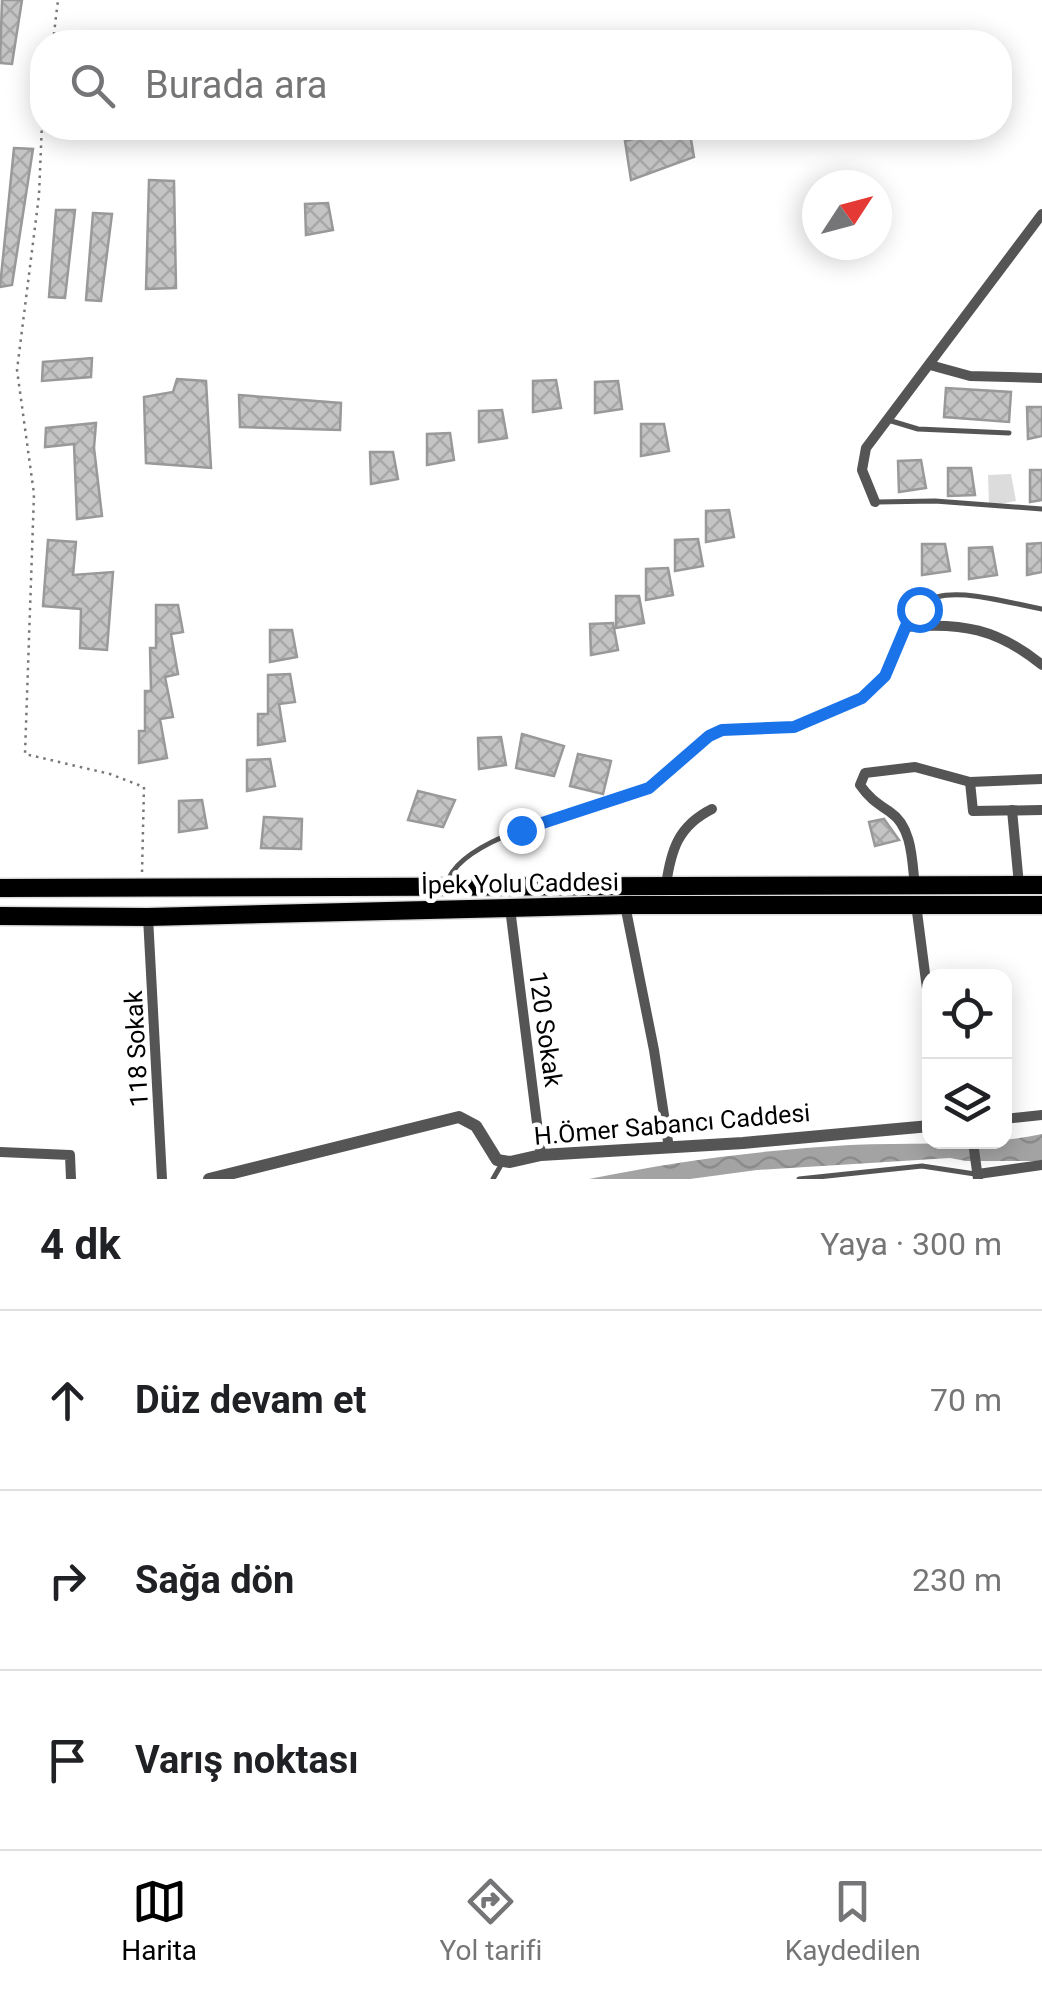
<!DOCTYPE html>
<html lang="tr">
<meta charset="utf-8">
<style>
body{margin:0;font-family:Roboto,sans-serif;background:#f2f2f2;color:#202124}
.controls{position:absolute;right:30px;bottom:30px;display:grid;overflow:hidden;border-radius:20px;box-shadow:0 5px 25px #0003}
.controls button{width:90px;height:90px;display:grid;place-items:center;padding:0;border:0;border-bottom:2px solid #e0e0e0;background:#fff;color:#202124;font:50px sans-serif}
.compass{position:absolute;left:802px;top:170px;width:90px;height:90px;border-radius:50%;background:#fff;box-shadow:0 5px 25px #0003;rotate:54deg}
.stop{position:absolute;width:30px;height:30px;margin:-22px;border:8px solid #1a73e8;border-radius:50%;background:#fff}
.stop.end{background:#1a73e8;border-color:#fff;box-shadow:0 2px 10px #0008}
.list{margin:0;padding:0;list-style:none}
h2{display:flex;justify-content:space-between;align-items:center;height:130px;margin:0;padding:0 40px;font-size:42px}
h2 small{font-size:32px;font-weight:400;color:#757577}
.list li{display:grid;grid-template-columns:65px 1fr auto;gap:30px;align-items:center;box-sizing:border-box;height:180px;padding:0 40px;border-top:2px solid #e0e0e0}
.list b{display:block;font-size:38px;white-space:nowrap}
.list em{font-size:32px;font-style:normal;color:#757577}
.icon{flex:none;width:55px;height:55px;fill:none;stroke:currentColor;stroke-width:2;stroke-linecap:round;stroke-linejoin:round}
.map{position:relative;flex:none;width:1042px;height:1179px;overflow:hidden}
.search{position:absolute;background:#fff;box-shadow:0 5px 25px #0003;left:30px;right:30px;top:30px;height:110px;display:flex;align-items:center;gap:25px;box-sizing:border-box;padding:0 35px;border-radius:40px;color:#757577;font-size:38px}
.sheet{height:670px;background:#fff}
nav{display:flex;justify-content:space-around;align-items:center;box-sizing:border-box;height:140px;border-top:2px solid #e0e0e0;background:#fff;font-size:28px;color:#757577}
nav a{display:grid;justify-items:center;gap:5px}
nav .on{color:#000}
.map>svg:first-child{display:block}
.green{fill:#dcdcdc}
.water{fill:url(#water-waves)}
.building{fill:url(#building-cross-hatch);stroke:#999;stroke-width:2.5}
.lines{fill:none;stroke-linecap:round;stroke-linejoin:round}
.trunk-casing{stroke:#dbdbdb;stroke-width:21}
.path{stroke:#777;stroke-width:2.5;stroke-dasharray:2.5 5;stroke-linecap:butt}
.service{stroke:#555;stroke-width:5}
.minor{stroke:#555;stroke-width:10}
.tertiary{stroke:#555;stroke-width:12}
.trunk{stroke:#000;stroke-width:18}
.route{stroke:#1a73e8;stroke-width:12}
.labels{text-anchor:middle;stroke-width:9;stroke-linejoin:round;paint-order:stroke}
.street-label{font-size:25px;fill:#000;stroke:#fff}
</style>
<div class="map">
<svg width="1042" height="1179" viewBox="0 0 1042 1179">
<defs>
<pattern id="water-waves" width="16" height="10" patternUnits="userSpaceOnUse" patternTransform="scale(2.5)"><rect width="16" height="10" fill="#a3a3a3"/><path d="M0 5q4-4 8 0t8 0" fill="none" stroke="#8b8b8b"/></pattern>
<pattern id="building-cross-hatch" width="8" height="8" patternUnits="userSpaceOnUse" patternTransform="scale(2.5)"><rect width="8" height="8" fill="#c4c4c4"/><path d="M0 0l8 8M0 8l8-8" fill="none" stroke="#a7a7a7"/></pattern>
</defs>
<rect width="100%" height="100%" fill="#fff"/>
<polygon class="green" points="1011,474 1016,501 989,506 988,475"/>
<path class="water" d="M1042,1134V1161H966L950,1158L757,1170L690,1179H589C676,1161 762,1150 850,1145C914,1142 981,1147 1042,1134Z"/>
<g class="building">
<polygon points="2,0 22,0 12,64 0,63"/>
<polygon points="680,128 689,128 694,157 631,180 625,141"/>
<polygon points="14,148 33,149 12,285 0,287"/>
<polygon points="149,180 174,181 176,288 146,289"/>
<polygon points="328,203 333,230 306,235 305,204"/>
<polygon points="56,210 75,210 65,298 49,297"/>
<polygon points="93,213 112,214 101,301 86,300"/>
<polygon points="92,358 91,377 42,381 43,362"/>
<polygon points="177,379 206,381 211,468 146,463 144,397 173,392"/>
<polygon points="556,380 561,408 533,412 533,381"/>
<polygon points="618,381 622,409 595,413 595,382"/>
<polygon points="946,388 1011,392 1009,422 944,417"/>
<polygon points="239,395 341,403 340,430 240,427"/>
<polygon points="1027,407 1042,407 1042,436 1028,439"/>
<polygon points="502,410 507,438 479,442 479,411"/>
<polygon points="96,423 94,448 102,516 77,519 74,444 45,447 46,428"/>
<polygon points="641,424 664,424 669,451 641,456"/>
<polygon points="450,433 454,460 427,465 427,434"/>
<polygon points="370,452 393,452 398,479 371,484"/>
<polygon points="921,460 926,488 899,492 898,461"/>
<polygon points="948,468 971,468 975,495 948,496"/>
<polygon points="1030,470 1042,470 1042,500 1030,502"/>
<polygon points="729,510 734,537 706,542 706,511"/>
<polygon points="698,539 703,566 675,571 675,540"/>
<polygon points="48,540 76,542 73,575 113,572 107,650 80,648 81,609 43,606"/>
<polygon points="1042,543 1042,572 1027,575 1027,544"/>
<polygon points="922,544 945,544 950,571 922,575"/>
<polygon points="992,547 997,575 969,579 969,548"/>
<polygon points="668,568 673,595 646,600 646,569"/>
<polygon points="616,596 639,596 644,623 616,628"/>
<polygon points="156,605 178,605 183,632 171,634 178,674 165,677 173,717 160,719 167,758 139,763 139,731 145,731 145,691 151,691 150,648 156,648"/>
<polygon points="613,623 618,650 591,655 590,624"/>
<polygon points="270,630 292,630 297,657 270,662"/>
<polygon points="290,674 295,702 279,704 285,741 258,745 258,714 268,714 268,675"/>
<polygon points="522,734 564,746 554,776 516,768"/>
<polygon points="501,737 506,765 479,769 478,738"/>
<polygon points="578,754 611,761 603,794 570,786"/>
<polygon points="270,759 275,786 247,791 247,760"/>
<polygon points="418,791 455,800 443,827 408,820"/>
<polygon points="202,800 207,828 179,832 179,801"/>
<polygon points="264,817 302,819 301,849 261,848"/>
<polygon points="884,819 899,840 875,846 869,822"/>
</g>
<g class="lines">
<g class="trunk-casing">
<g id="trunk">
<polyline points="0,888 1042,885"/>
<polyline points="0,916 148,917 625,905 1042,905"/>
</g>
</g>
<g class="path">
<polyline points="53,42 58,0"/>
<polyline points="42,123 39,195 17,370 34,494 25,754 110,774 144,787 142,873"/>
</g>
<g class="service">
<polyline points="888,420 918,429 1009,433"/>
<polyline points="878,502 935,501 1042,509"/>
<path d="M447,884C459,833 602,808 647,789C675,777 690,745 717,732C737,722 763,729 785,728C804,728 853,706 869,694C900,670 894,610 937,597C964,589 1014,604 1042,609"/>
<polyline points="493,1179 501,1165"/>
<polyline points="799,1179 922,1166 975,1174"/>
</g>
<g class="minor">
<polyline points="930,365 970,376 1042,378"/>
<polyline points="875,502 862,470 866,448 1042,214"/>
<path d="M906,627C962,622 998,629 1042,665"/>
<polyline points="970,782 973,811 1042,810"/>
<polyline points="1012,810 1019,885"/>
<path d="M666,885C671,850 678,826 712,809"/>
<path d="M915,887C912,863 913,827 890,812C877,803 869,798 860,785L865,773L915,767L970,782L1042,779"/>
<polyline points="916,904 930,1012"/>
<polyline points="625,905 654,1050 669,1148"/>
<polyline points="510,908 541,1155"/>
<polyline points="148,917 162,1179"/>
<polyline points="1004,1119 1042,1115"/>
<polyline points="973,1142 978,1179"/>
<polyline points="0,1152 70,1155 71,1179"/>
<polyline points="978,1174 1042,1165"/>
</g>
<polyline class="tertiary" points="209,1179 459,1117 476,1126 497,1160 510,1162 541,1155 743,1143 930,1126"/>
<use href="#trunk" class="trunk"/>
</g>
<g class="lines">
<polyline class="route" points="521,830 649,788 709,736 722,730 794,727 862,698 885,676 906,626 919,609"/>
</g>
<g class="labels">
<g class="street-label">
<text transform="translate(520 883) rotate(-1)" y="9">İpek Yolu Caddesi</text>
<text transform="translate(546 1029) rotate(82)" y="9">120 Sokak</text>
<text transform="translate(136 1049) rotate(-93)" y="9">118 Sokak</text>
<text transform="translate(672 1124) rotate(-5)" y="9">H.Ömer Sabancı Caddesi</text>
</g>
</g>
</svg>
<div class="controls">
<button><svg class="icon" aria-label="locate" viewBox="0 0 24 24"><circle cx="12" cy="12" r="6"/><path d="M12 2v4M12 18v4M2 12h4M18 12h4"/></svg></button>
<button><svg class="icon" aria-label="layers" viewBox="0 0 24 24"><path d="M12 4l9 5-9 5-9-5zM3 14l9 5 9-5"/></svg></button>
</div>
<svg class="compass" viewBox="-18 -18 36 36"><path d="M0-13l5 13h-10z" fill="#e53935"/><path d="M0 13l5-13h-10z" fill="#757577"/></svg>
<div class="stop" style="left:919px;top:609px"></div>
<div class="stop end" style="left:521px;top:830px"></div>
<div class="search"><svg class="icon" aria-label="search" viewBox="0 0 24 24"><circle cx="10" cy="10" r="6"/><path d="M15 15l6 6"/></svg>Burada ara</div>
</div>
<section class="sheet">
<h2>4 dk<small>Yaya · 300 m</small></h2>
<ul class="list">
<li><svg class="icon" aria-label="ahead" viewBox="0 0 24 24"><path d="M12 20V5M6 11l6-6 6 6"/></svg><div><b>Düz devam et</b></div><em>70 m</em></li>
<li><svg class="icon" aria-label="right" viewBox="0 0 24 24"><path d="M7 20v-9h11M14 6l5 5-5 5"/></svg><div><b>Sağa dön</b></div><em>230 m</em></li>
<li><svg class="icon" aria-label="arrive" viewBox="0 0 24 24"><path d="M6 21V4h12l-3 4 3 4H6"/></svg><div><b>Varış noktası</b></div></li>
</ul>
</section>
<nav>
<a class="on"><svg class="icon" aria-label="map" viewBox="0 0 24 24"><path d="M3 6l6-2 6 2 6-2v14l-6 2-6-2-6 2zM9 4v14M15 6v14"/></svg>Harita</a>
<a><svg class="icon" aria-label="directions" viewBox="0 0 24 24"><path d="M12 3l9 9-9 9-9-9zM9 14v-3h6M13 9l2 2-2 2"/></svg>Yol tarifi</a>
<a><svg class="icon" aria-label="saved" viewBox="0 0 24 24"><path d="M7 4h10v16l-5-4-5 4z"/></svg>Kaydedilen</a>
</nav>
